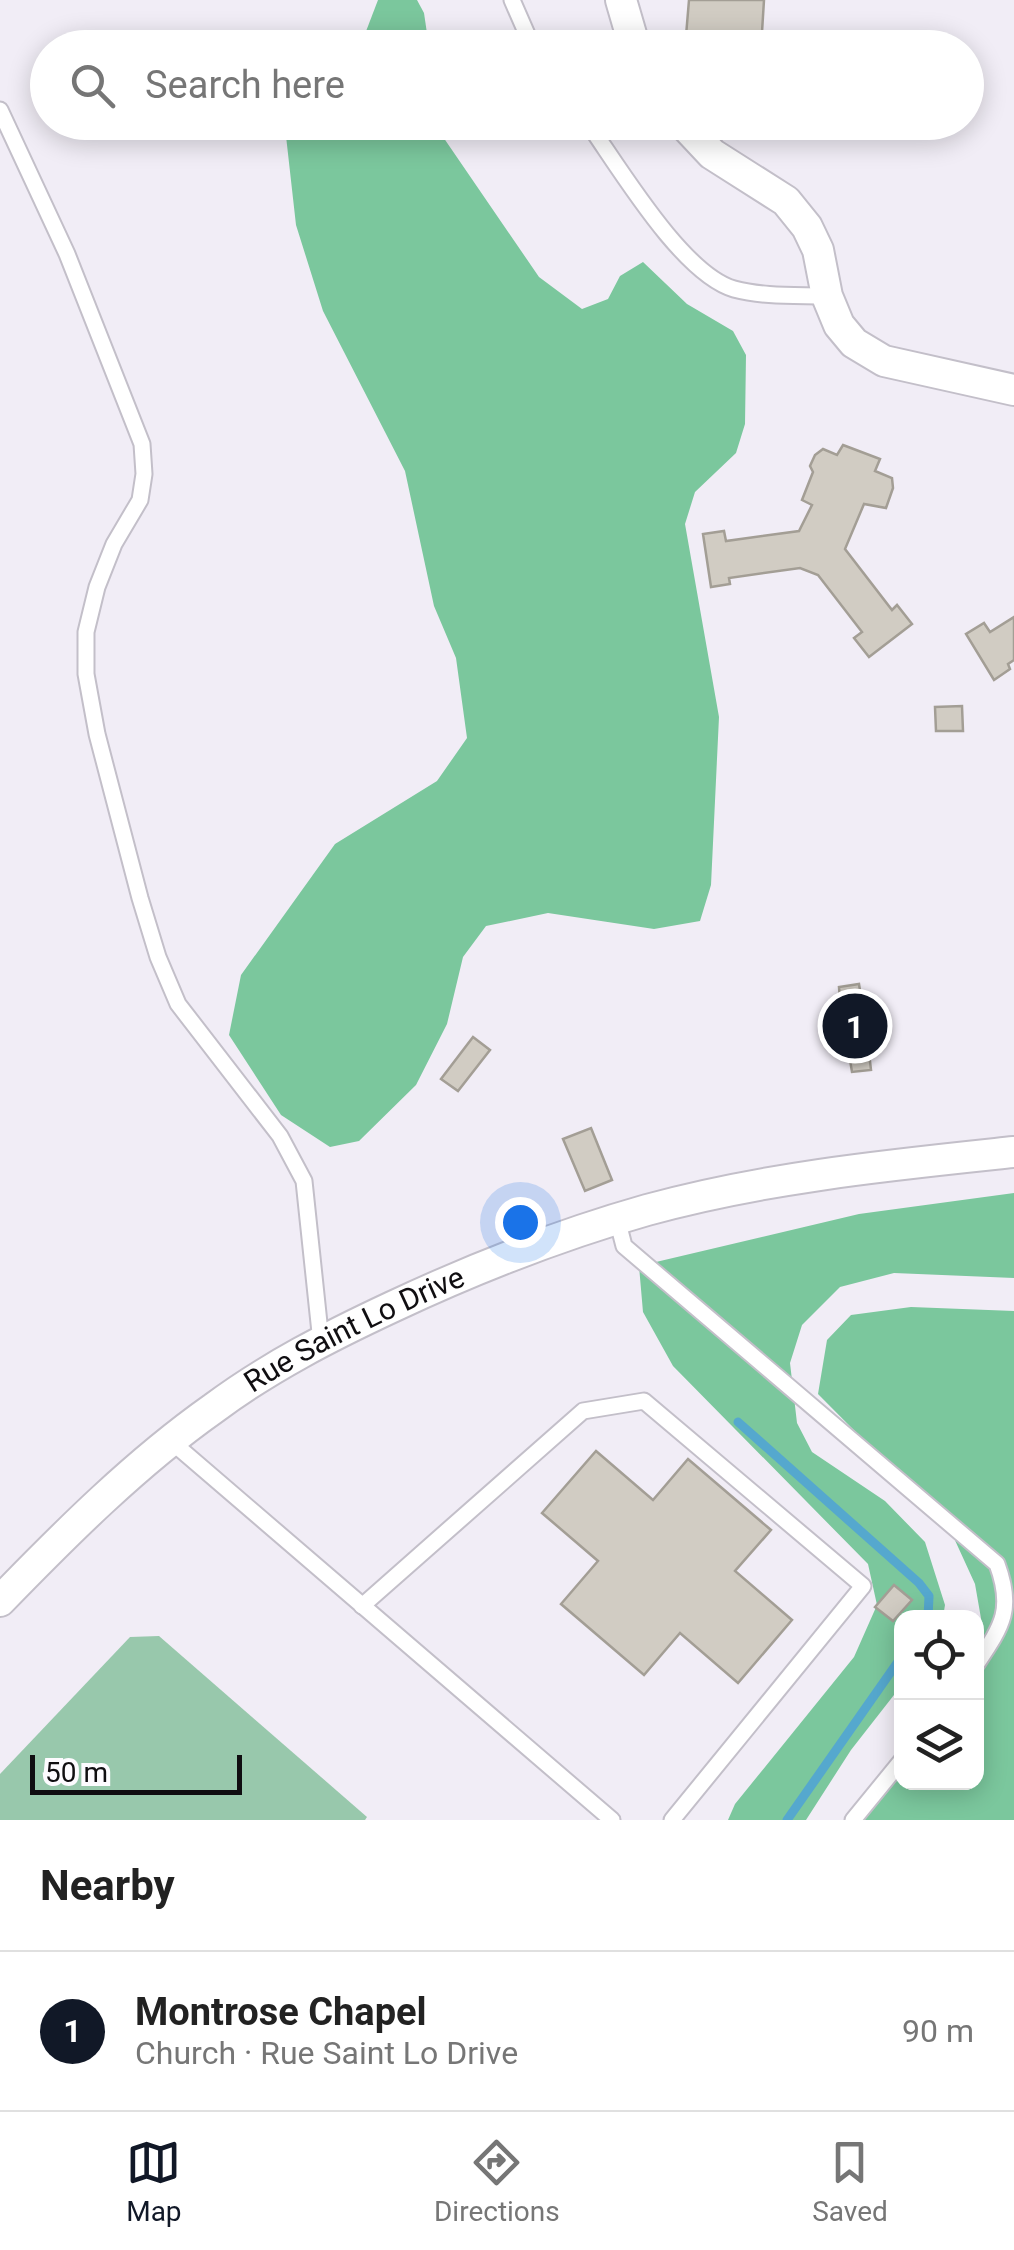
<!DOCTYPE html>
<meta charset="utf-8">
<style>
body{margin:0;font-family:Roboto,sans-serif;background:#f2f2f2;color:#222}
.controls{position:absolute;right:30px;bottom:30px;display:grid;overflow:hidden;border-radius:20px;box-shadow:0 5px 25px #0003}
.controls button{width:90px;height:90px;display:grid;place-items:center;padding:0;border:0;border-bottom:2px solid #e0e0e0;background:#fff;color:#222;font:50px sans-serif}
.scale{position:absolute;left:30px;bottom:25px;width:212px;box-sizing:border-box;padding-left:10px;border:5px solid #100e11;border-top:0;font-size:28px;line-height:35px;white-space:nowrap;color:#100e11;-webkit-text-stroke:8px #fdfbff;paint-order:stroke}
.you{position:absolute;left:520px;top:1222px;width:35px;height:35px;margin:-25px;border:8px solid #fff;border-radius:50%;background:#1a73e8;box-shadow:0 0 0 15px #1a73e833}
.badge{display:grid;place-items:center;width:65px;height:65px;border-radius:50%;background:#111827;color:#fff;font-size:32px;font-weight:700}
.pin{position:absolute;translate:-50% -50%;border:5px solid #fff;box-shadow:0 2px 10px #0006}
.list{margin:0;padding:0;list-style:none}
h2{display:flex;justify-content:space-between;align-items:center;height:130px;margin:0;padding:0 40px;font-size:42px}
h2 small{font-size:32px;font-weight:400;color:#767676}
.list li{display:grid;grid-template-columns:65px 1fr auto;gap:30px;align-items:center;box-sizing:border-box;height:160px;padding:0 40px;border-top:2px solid #e0e0e0}
.list b{display:block;font-size:38px;white-space:nowrap}
.list p{margin:0;font-size:32px;white-space:nowrap;color:#767676}
.list em{font-size:32px;font-style:normal;color:#767676}
.icon{flex:none;width:55px;height:55px;fill:none;stroke:currentColor;stroke-width:2;stroke-linecap:round;stroke-linejoin:round}
.map{position:relative;flex:none;width:1014px;height:1820px;overflow:hidden}
.search{position:absolute;background:#fff;box-shadow:0 5px 25px #0003;left:30px;right:30px;top:30px;height:110px;display:flex;align-items:center;gap:25px;box-sizing:border-box;padding:0 35px;border-radius:55px;color:#767676;font-size:38px}
.sheet{height:290px;background:#fff}
nav{display:flex;justify-content:space-around;align-items:center;box-sizing:border-box;height:140px;border-top:2px solid #e0e0e0;background:#fff;font-size:28px;color:#767676}
nav a{display:grid;justify-items:center;gap:5px}
nav .on{color:#111827}
.map>svg:first-child{display:block}
.green{fill:#98c8ac}
.forest{fill:#7bc79d}
.lines{fill:none;stroke-linecap:round;stroke-linejoin:round}
.stream{stroke:#55a8ce;stroke-width:9}
.building{fill:#d1ccc3;stroke:#a39e95;stroke-width:2.5}
.lane-casing{stroke:#c3bfc9;stroke-width:19}
.street-casing{stroke:#c3bfc9;stroke-width:34}
.lane{stroke:#fff;stroke-width:15}
.street{stroke:#fff;stroke-width:30}
.labels{text-anchor:middle;stroke-width:8;stroke-linejoin:round;paint-order:stroke}
.street-label{font-size:30px;fill:#100e11;stroke:#fdfbff}
</style>
<div class="map">
<svg width="1014" height="1820" viewBox="0 0 1014 1820">
<rect width="100%" height="100%" fill="#f1edf6"/>
<polygon class="green" points="159,1636 367,1817 365,1820 0,1820 0,1774 130,1637"/>
<g class="forest">
<polygon points="378,0 417,0 424,13 429,47 360,47"/>
<polygon points="292,123 438,123 439,131 539,277 582,309 608,299 620,276 643,262 687,304 733,331 746,355 745,424 736,453 695,492 685,524 719,717 711,885 700,921 654,929 548,913 486,926 463,957 447,1024 416,1085 359,1141 330,1147 281,1115 229,1035 241,975 335,844 437,781 467,738 456,658 434,606 405,471 323,311 296,225 286,136"/>
<polygon points="1014,1193 1014,1278 894,1273 840,1287 802,1325 790,1363 797,1423 812,1452 885,1501 925,1542 945,1605 943,1617 902,1618 901,1686 851,1750 806,1820 728,1820 735,1804 854,1657 877,1605 868,1564 673,1366 643,1312 639,1266 859,1214"/>
<polygon points="911,1307 1014,1311 1014,1820 851,1820 901,1756 902,1782 976,1782 977,1675 986,1647 975,1584 948,1525 818,1394 827,1340 851,1315"/>
</g>
<g class="lines">
<g class="stream">
<polyline points="738,1422 919,1583 929,1596 928,1618"/>
<polyline points="787,1820 902,1656"/>
</g>
</g>
<g class="building">
<polygon points="689,0 764,0 761,48 685,48"/>
<polygon points="843,445 880,459 875,471 892,478 893,488 886,508 864,504 845,549 892,610 897,605 912,624 869,657 854,638 862,632 818,575 800,568 729,578 730,584 711,587 703,534 724,531 726,541 799,531 812,505 802,500 813,472 810,466 815,455 823,449 837,455"/>
<polygon points="1014,617 1014,660 1008,664 1010,669 994,680 966,634 984,623 990,632"/>
<polygon points="962,706 963,731 936,731 935,707"/>
<polygon points="859,984 861,997 869,996 876,1052 869,1053 871,1070 852,1072 849,1054 840,1055 833,1001 840,1000 839,987"/>
<polygon points="473,1037 490,1050 458,1091 441,1079"/>
<polygon points="591,1128 612,1180 585,1191 563,1139"/>
<polygon points="596,1451 653,1500 688,1459 771,1530 735,1571 792,1620 738,1683 680,1633 644,1675 561,1604 598,1561 542,1513"/>
<polygon points="894,1585 912,1600 893,1621 875,1607"/>
</g>
<g class="lines">
<g class="lane-casing">
<g id="lane">
<polyline points="512,0 533,48"/>
<polyline points="0,110 67,254 142,444 144,474 140,500 114,544 97,587 86,632 86,674 97,734 140,898 158,957 178,1004 280,1136 304,1181 321,1342"/>
<path d="M587,122C619,167 682,274 734,289C764,297 796,295 827,296"/>
<path d="M617,1219L624,1246L997,1564C1014,1610 1002,1626 976,1665"/>
<polyline points="172,1442 612,1820"/>
<polyline points="362,1606 583,1411 644,1401 863,1586 672,1820"/>
<polyline points="853,1820 902,1760"/>
</g>
</g>
<g class="street-casing">
<g id="street">
<polyline points="621,0 635,48"/>
<polyline points="682,122 712,154 786,201 807,227 818,250 827,296 839,325 854,343 884,361 1014,390"/>
<path id="s1" d="M0,1601C66,1533 136,1463 214,1408C269,1367 330,1336 392,1307C475,1268 559,1235 647,1210C767,1177 891,1165 1014,1152"/>
</g>
</g>
<use href="#lane" class="lane"/>
<use href="#street" class="street"/>
</g>
<g class="labels">
<g class="street-label">
<text dy="10" stroke="none"><textPath href="#s1" startOffset="450">Rue Saint Lo Drive</textPath></text>
</g>
</g>
</svg>
<div class="controls">
<button><svg class="icon" aria-label="locate" viewBox="0 0 24 24"><circle cx="12" cy="12" r="6"/><path d="M12 2v4M12 18v4M2 12h4M18 12h4"/></svg></button>
<button><svg class="icon" aria-label="layers" viewBox="0 0 24 24"><path d="M12 4l9 5-9 5-9-5zM3 14l9 5 9-5"/></svg></button>
</div>
<div class="scale">50 m</div>
<div class="you"></div>
<div class="pin badge" style="left:855px;top:1026px">1</div>
<div class="search"><svg class="icon" aria-label="search" viewBox="0 0 24 24"><circle cx="10" cy="10" r="6"/><path d="M15 15l6 6"/></svg>Search here</div>
</div>
<section class="sheet">
<h2>Nearby<small></small></h2>
<ul class="list">
<li><span class="badge">1</span><div><b>Montrose Chapel</b><p>Church · Rue Saint Lo Drive</p></div><em>90 m</em></li>
</ul>
</section>
<nav>
<a class="on"><svg class="icon" aria-label="map" viewBox="0 0 24 24"><path d="M3 6l6-2 6 2 6-2v14l-6 2-6-2-6 2zM9 4v14M15 6v14"/></svg>Map</a>
<a><svg class="icon" aria-label="directions" viewBox="0 0 24 24"><path d="M12 3l9 9-9 9-9-9zM9 14v-3h6M13 9l2 2-2 2"/></svg>Directions</a>
<a><svg class="icon" aria-label="saved" viewBox="0 0 24 24"><path d="M7 4h10v16l-5-4-5 4z"/></svg>Saved</a>
</nav>
